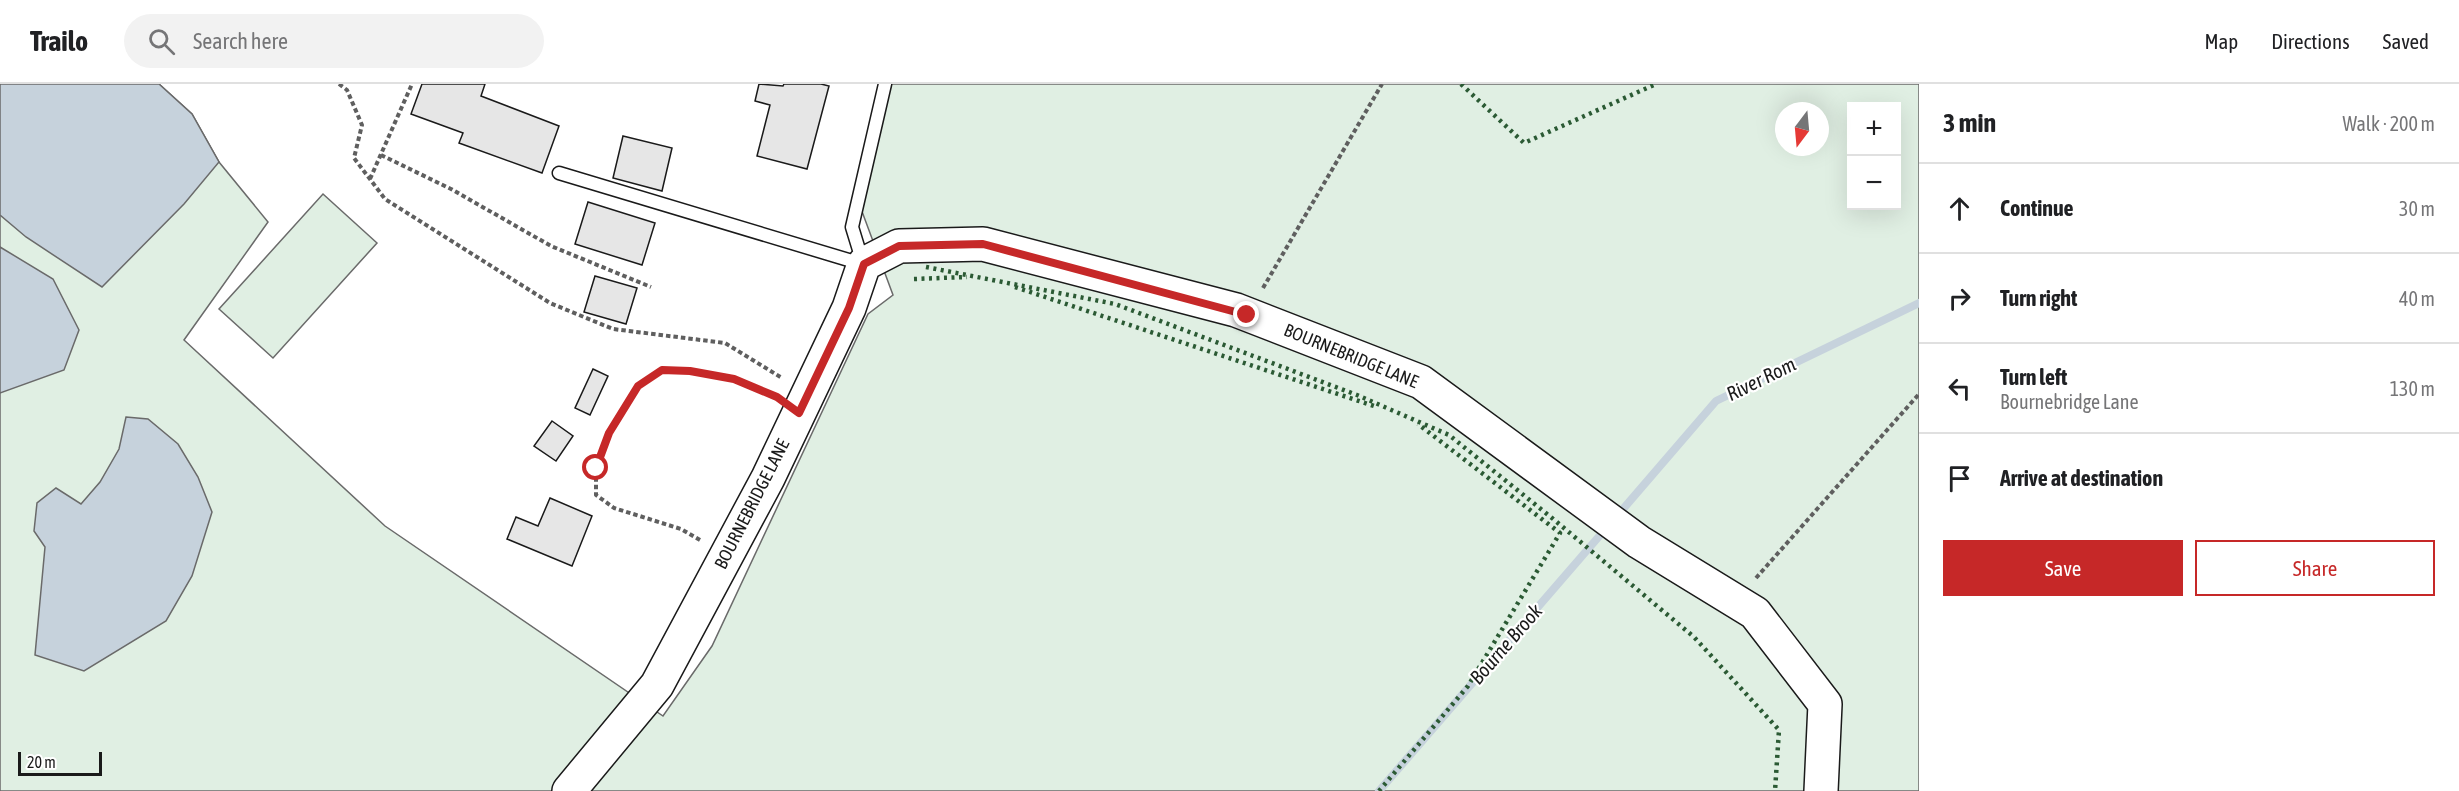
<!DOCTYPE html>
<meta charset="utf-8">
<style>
body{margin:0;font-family:"Asap Condensed",sans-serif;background:#f2f2f2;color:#202124}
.controls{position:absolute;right:18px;top:18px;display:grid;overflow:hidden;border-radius:0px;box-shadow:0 6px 24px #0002}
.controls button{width:54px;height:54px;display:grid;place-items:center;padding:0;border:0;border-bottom:2px solid #e0e0e0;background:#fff;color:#202124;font:30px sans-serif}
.compass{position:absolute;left:1775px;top:18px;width:54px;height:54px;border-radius:50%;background:#fff;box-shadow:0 6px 24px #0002;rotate:196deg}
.scale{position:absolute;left:18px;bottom:15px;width:84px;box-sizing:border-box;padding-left:6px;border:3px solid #1a1a1a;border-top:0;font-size:16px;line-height:21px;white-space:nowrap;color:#1a1a1a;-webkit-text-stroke:4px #fff;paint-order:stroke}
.stop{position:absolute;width:18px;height:18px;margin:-14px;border:4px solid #c62828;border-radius:50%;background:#fff}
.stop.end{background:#c62828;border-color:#fff;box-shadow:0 2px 6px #0008}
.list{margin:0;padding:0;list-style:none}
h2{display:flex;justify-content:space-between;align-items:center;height:78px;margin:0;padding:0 24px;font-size:26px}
h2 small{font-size:20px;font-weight:400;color:#757577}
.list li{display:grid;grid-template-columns:39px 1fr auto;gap:18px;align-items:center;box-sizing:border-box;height:90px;padding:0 24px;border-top:2px solid #e0e0e0}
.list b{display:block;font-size:22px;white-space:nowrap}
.list p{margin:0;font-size:20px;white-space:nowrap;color:#757577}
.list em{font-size:20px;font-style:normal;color:#757577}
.actions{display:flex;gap:12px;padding:18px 24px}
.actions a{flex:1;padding:14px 0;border:2px solid #c62828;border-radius:0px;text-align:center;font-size:21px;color:#c62828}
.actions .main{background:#c62828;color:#fff}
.icon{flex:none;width:33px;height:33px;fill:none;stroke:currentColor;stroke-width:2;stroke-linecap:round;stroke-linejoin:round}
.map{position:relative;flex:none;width:1919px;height:707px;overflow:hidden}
header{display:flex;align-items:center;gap:36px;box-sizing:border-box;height:84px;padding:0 30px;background:#fff;border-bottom:2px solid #e0e0e0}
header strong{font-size:28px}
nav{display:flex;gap:33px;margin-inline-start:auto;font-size:21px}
.search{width:420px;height:54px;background:#f2f2f2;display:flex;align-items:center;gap:15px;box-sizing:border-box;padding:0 21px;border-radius:33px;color:#757577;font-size:22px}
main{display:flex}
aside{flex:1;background:#fff}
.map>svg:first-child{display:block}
.green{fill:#e0efe3;stroke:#6a6a6a;stroke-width:1.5;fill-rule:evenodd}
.water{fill:#c6d2dc;stroke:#6a6a6a;stroke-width:1.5}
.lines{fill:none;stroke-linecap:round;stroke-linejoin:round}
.stream{stroke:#c6d2dc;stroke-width:8}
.building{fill:#e6e6e6;stroke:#1a1a1a;stroke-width:1.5}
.lane-casing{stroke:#1a1a1a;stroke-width:15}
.secondary-casing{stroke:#1a1a1a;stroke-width:36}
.path{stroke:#5f5f5f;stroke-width:4;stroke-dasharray:4.5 3;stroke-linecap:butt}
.lane{stroke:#fff;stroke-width:12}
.secondary{stroke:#fff;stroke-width:33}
.hedge{stroke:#2b5a34;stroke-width:4.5;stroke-dasharray:3 4.5;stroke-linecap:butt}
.route{stroke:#c62828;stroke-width:8}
.labels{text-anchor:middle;stroke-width:4.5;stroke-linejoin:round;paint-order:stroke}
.street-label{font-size:18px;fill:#1a1a1a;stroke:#fff}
.water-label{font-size:20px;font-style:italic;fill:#1a1a1a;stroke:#fff}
</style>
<header>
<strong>Trailo</strong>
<div class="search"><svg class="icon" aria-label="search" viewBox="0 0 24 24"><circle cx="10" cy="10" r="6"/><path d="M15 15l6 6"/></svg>Search here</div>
<nav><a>Map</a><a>Directions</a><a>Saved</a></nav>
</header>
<main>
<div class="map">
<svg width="1919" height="707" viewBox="0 0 1919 707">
<rect width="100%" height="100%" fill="#fff"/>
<g class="green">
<path d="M0,0H159L192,30L219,78L268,138L184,256L385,442L663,632L712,562L868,230L893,211L857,114L889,0H1919V707H0ZM1852,22H1896V122H1852ZM1784,27H1820V63H1784Z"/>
<polygon points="323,110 377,159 273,274 219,225"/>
</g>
<g class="water">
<polygon points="0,0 159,0 192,30 219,78 184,120 102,203 26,153 0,131"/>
<polygon points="0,163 53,195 79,246 64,286 0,309"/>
<polygon points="126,333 148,335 178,360 198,393 212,428 192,492 166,537 84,587 35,571 45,463 34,447 37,419 56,404 81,420 100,398 119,365"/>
</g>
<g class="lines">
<g class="stream">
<polyline points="1617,432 1716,317 1919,219"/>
<polyline points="1379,707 1608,442"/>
</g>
</g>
<g class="building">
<polygon points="422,0 485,0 481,12 559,42 542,89 459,59 463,49 411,30"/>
<polygon points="759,0 783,2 784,0 821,0 829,2 807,85 757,72 770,21 755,17"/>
<polygon points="623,52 672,64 662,107 613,94"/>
<polygon points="588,118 655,139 642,181 575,160"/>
<polygon points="595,192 637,204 626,240 584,228"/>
<polygon points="593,285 608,292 590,331 575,324"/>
<polygon points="552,337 573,352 556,377 534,362"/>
<polygon points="550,414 592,432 572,482 507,455 516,433 538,442"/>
</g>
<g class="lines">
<g class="lane-casing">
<g id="lane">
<polyline points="559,89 862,180"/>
<polyline points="863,179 852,143 885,0"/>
</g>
</g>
<g class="secondary-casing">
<polyline id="secondary" points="569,707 657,601 768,394 849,224 864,180 899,162 983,160 1236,226 1421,298 1639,458 1755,529 1825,620 1821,707"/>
</g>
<g class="path">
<polyline points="339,0 347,6 362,41 354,74 385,115 550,219 613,245 725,259 782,294"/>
<polyline points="381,71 451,105 551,162 651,203"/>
<polyline points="370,95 412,0"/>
<polyline points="1263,204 1382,0"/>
<polyline points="700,456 681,445 614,424 596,411 596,384 609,349 638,302 662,286 690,287 734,295 775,312"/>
<polyline points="1756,494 1919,310"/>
</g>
<use href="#lane" class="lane"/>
<use href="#secondary" class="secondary"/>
<g class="hedge">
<polyline points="1461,0 1524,59 1656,0"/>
<polyline points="926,183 1115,220 1357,311 1449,351 1552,434 1694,553 1779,646 1775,707"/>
<polyline points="914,195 967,193"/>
<polyline points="1015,203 1377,323"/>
<polyline points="1379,707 1468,602 1560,449 1418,340"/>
</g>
</g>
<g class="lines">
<polyline class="route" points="596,384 609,349 638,302 662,286 690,287 734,295 777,313 799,329 849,224 864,180 899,162 983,160 1247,231"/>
</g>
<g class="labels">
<g class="street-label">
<text transform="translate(1351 272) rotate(22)" y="6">BOURNEBRIDGE LANE</text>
<text transform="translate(752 420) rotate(-63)" y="6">BOURNEBRIDGE LANE</text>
</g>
<g class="water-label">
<text transform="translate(1761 295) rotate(-26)" y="7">River Rom</text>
<text transform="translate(1506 560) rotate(-49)" y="7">Bourne Brook</text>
</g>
</g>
</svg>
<div class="controls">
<button>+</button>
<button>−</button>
</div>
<svg class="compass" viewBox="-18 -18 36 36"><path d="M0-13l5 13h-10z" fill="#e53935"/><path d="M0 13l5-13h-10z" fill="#757577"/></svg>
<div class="scale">20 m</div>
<div class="stop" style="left:596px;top:384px"></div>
<div class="stop end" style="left:1247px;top:231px"></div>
</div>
<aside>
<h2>3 min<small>Walk · 200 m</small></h2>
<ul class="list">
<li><svg class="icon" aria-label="ahead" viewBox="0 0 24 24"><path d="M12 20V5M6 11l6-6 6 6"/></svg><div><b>Continue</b></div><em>30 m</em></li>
<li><svg class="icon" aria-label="right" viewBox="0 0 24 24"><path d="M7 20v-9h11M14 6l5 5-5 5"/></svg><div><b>Turn right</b></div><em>40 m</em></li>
<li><svg class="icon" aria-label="left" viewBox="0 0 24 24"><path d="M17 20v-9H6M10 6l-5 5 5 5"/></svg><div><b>Turn left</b><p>Bournebridge Lane</p></div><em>130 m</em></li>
<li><svg class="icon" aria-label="arrive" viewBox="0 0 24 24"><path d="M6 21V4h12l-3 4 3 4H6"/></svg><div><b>Arrive at destination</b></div></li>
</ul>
<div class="actions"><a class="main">Save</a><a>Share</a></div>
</aside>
</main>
